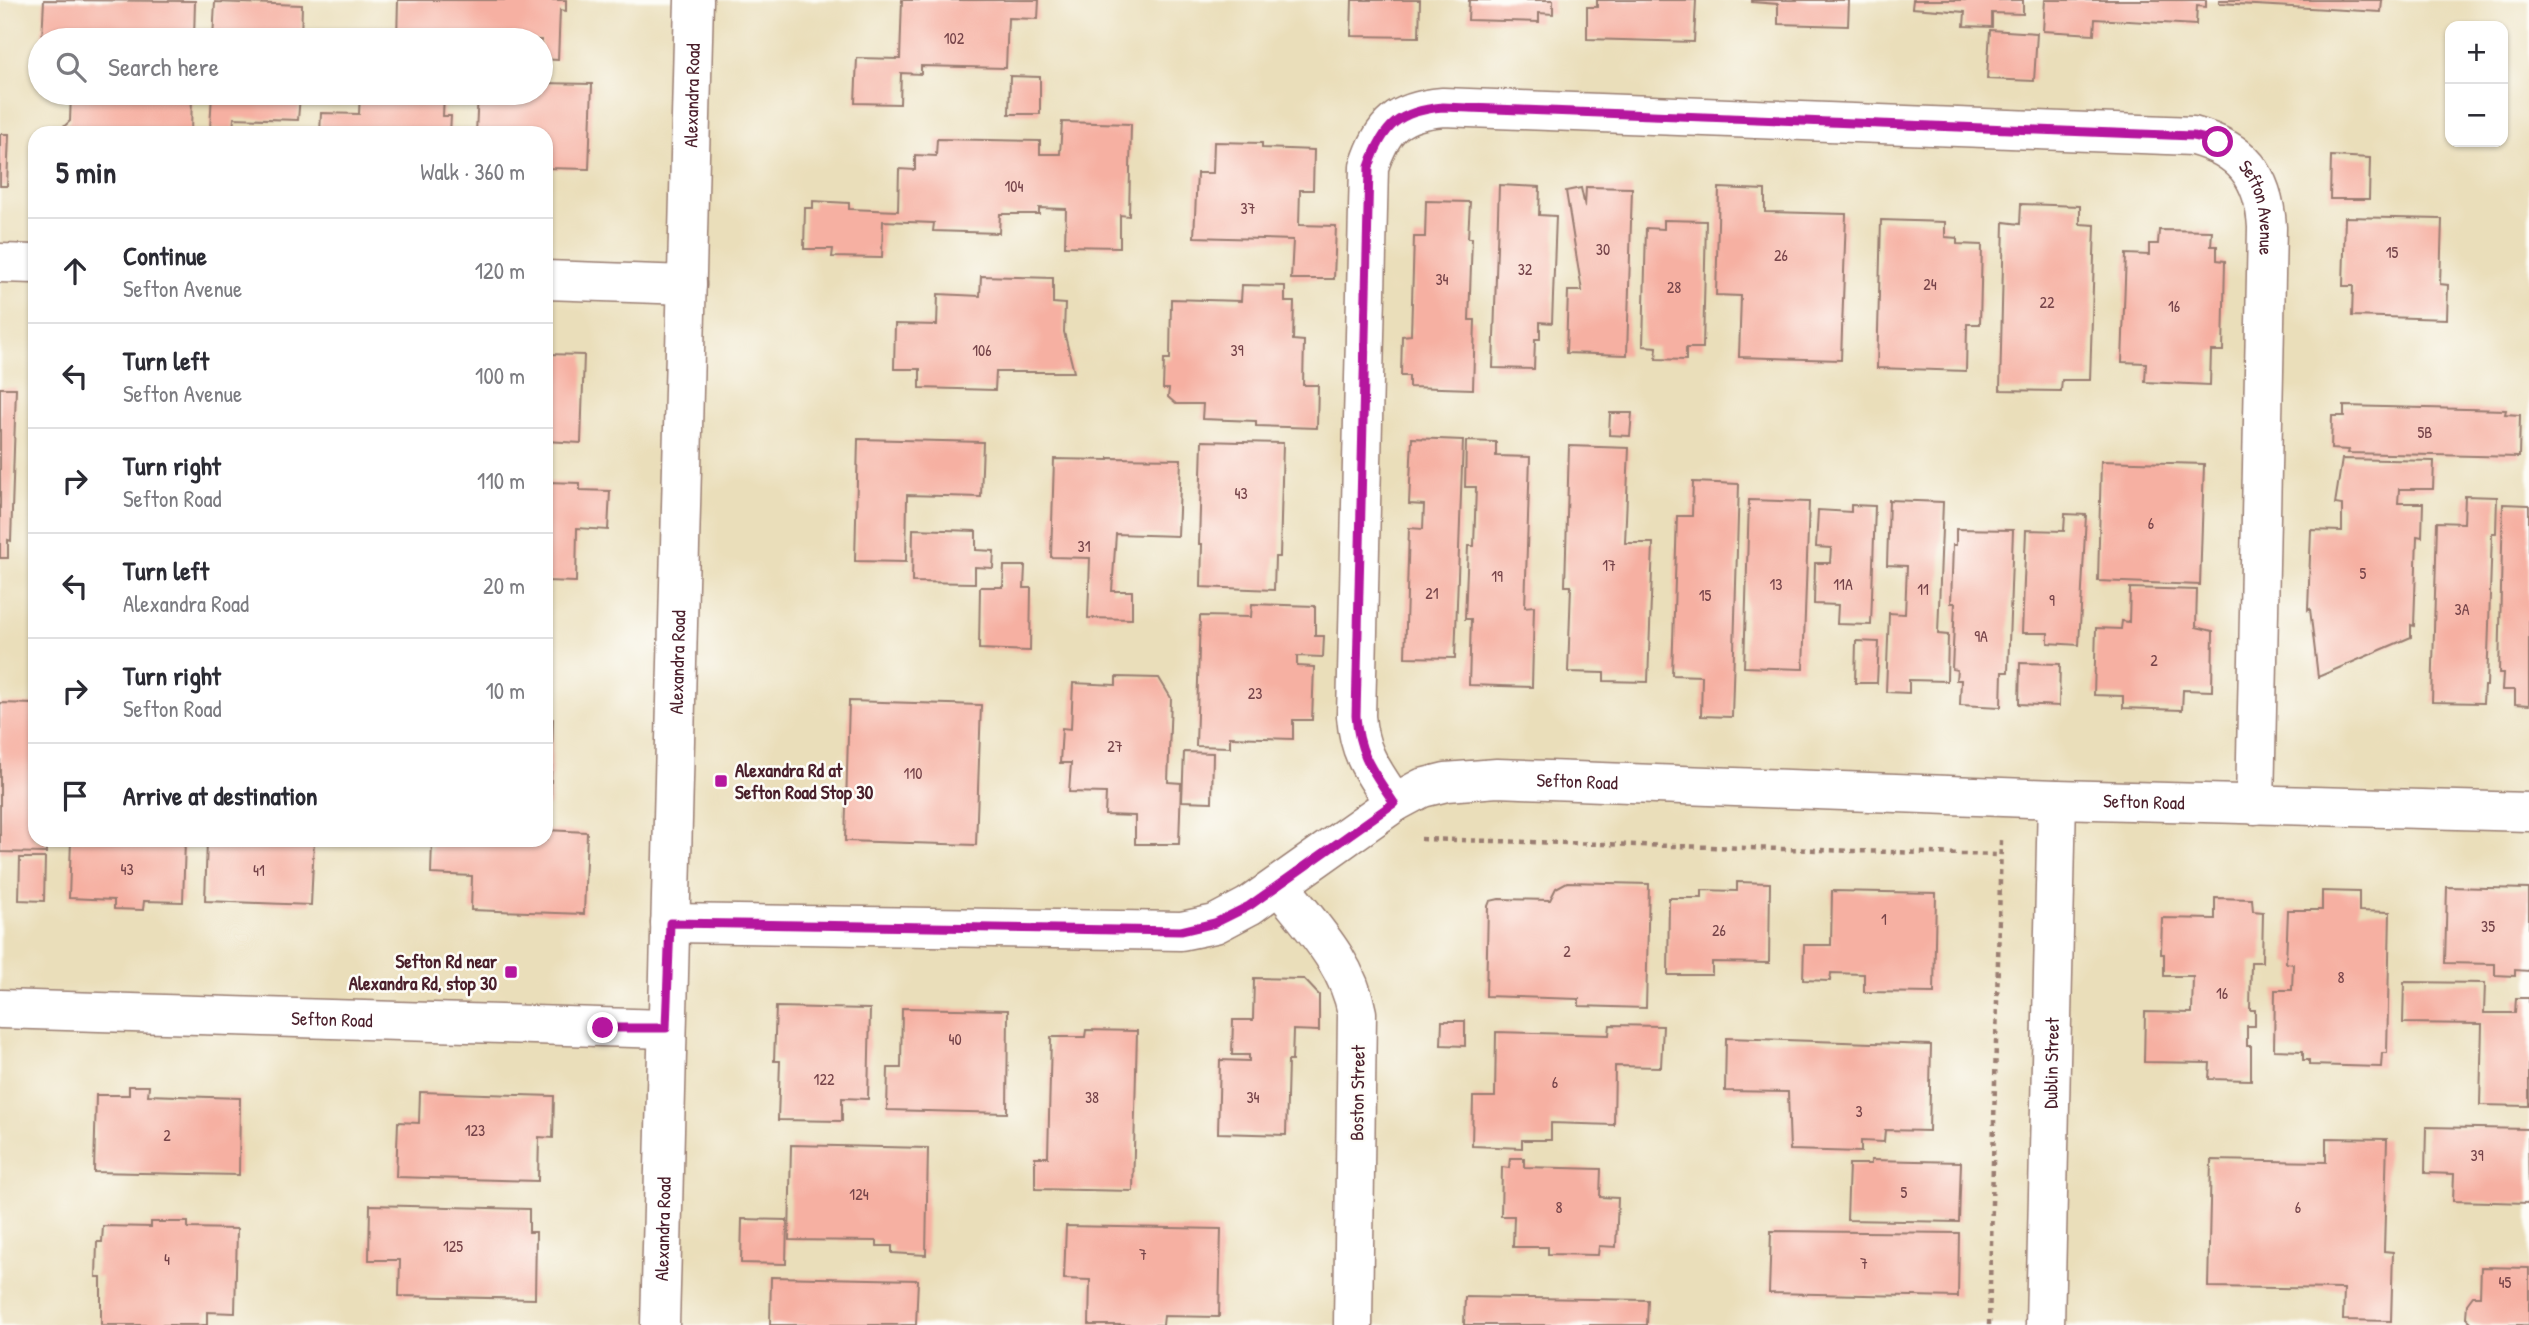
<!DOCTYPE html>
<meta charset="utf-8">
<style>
body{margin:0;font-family:"Patrick Hand",sans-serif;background:#f7f7f7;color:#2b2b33}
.controls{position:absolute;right:21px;top:21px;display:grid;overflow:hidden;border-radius:14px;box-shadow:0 2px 5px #0004}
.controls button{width:63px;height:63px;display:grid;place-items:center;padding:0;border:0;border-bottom:2px solid #e1e1e2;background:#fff;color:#2b2b33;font:35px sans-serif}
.stop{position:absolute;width:21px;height:21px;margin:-16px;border:5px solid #b5179e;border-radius:50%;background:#fff}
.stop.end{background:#b5179e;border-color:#fff;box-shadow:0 2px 7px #0008}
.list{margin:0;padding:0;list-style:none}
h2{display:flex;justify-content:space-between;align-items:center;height:91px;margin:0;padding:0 28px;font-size:30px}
h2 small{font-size:23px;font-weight:400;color:#7c7c81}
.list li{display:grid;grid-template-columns:46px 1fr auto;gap:21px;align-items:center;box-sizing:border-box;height:105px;padding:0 28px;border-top:2px solid #e1e1e2}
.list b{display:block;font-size:26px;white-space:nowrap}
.list p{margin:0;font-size:23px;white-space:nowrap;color:#7c7c81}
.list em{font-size:23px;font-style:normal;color:#7c7c81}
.icon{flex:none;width:38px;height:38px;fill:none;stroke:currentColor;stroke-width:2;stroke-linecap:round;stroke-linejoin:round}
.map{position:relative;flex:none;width:2529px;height:1325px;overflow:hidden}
.search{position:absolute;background:#fff;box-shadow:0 2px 5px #0004;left:28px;top:28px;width:525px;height:77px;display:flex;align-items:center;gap:18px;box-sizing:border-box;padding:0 24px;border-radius:38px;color:#7c7c81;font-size:26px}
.panel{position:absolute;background:#fff;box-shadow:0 2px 5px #0004;left:28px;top:126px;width:525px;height:721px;border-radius:21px}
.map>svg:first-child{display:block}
.building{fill:#f6b0a2}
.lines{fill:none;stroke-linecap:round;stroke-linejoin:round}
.minor-casing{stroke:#9a7e72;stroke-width:41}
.tertiary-casing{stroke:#9a7e72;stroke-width:41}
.path{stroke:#9a7e72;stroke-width:4.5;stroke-dasharray:5 5;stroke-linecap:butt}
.minor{stroke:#fff;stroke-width:38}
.tertiary{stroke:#fff;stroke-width:38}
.route{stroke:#b5179e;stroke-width:9}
.poi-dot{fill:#b5179e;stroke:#fdfcf7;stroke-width:2.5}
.labels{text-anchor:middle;stroke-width:5;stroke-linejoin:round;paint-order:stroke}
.number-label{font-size:16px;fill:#754349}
.street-label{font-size:19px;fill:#4a1f2b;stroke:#fdfcf7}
.poi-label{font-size:19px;font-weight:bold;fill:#4a1f2b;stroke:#fdfcf7;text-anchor:start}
</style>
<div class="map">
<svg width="2529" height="1325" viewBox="0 0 2529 1325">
<rect width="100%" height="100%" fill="#fdfcf7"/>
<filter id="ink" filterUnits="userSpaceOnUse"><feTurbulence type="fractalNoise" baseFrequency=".0143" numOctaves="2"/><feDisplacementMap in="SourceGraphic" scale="14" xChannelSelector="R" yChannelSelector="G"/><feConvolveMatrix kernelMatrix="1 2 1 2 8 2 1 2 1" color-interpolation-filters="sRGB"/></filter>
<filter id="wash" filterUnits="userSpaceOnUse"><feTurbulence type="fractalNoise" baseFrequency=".00686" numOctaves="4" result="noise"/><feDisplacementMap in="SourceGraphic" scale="28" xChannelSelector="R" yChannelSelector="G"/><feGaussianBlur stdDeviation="1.57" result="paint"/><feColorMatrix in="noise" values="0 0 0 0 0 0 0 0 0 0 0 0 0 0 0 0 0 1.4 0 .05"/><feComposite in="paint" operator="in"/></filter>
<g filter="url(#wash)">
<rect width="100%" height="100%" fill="#eadeba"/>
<g id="blocks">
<g class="building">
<polygon points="44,0 195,1 194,40 42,40"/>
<polygon points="398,0 566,0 566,11 560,10 558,60 541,59 541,40 397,40"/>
<polygon points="902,0 1039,0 1038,19 1008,18 1006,68 921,66 921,74 901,73 900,104 855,103 857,58 900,59"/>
<polygon points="1352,0 1420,0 1419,37 1351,36"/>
<polygon points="1469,0 1553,0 1553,14 1539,13 1539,22 1468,20"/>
<polygon points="1597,0 1696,0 1694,42 1587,39 1587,7 1597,7"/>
<polygon points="1752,0 1849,0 1848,26 1778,24 1778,4 1752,2"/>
<polygon points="1913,0 2023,0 2023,14 1992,13 1992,27 1964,26 1965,12 1912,8"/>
<polygon points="2045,0 2206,0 2206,7 2197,6 2196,25 2095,19 2094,34 2043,31"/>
<polygon points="2219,0 2382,0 2381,12 2219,3"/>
<polygon points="215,2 302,5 301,40 213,40"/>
<polygon points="1990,30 2037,33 2034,81 1987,79"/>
<polygon points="1010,76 1040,77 1040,114 1009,114"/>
<polygon points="541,83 592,84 589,169 546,168 546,133 476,133 478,93 541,93"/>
<polygon points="71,93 192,93 191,133 60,133 59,131 70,121"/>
<polygon points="212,93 308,93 308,96 300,96 298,120 234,118 233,130 210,129"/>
<polygon points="360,93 444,93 443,116 451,116 450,133 320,133 321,113 359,114"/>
<polygon points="1062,122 1131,124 1129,216 1120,215 1120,247 1065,246 1066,209 1039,208 1039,214 1000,214 999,233 933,231 934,223 883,221 882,258 832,257 833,249 804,249 805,208 813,208 813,201 849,203 849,209 898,211 899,169 915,170 915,155 936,156 937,139 1040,141 1040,154 1060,154"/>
<polygon points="0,134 9,134 7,186 0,186"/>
<polygon points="1214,142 1262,143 1262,148 1314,150 1313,190 1300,190 1299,225 1336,226 1334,279 1291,279 1293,240 1194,237 1197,173 1213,173"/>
<polygon points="2331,156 2370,158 2369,199 2330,199"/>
<polygon points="1499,185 1540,187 1539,215 1556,216 1552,323 1540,322 1540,339 1535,339 1534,369 1493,368"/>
<polygon points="1586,187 1632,188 1627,355 1566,353 1568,291 1582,291 1566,191 1581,188 1585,207"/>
<polygon points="1719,188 1765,190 1765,212 1846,214 1841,360 1739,357 1741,296 1716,295"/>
<polygon points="1426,201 1470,202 1468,238 1472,238 1469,320 1475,320 1473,389 1409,387 1409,376 1401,376 1402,336 1411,335 1414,237 1425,237"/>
<polygon points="2021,204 2080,206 2080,224 2095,225 2090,380 2062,380 2061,391 2000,390 2004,222 2020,224"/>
<polygon points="2345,217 2442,219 2440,284 2448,285 2447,319 2352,316 2353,286 2343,286"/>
<polygon points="1664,220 1706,221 1703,348 1686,348 1686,360 1656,359 1657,347 1643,346 1646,228 1664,229"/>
<polygon points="1881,220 1945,222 1945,237 1957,238 1957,244 1982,245 1980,324 1967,324 1966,371 1877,368"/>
<polygon points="2159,230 2212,231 2211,246 2217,246 2217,260 2225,261 2223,351 2211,351 2210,385 2145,382 2146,363 2122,362 2126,254 2149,255 2149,244 2158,244"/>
<polygon points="981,276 1053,278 1053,303 1065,304 1064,332 1074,372 996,372 995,390 920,388 920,369 894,369 895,324 937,325 938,294 980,296"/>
<polygon points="1242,285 1285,286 1285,302 1294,302 1293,340 1304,341 1303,385 1318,385 1317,428 1256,426 1256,421 1202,419 1203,404 1176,404 1168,397 1169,389 1163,389 1164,359 1170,359 1171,299 1241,301"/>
<polygon points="546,354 584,355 581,443 546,441"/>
<polygon points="0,388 16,388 11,541 8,540 8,558 0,558"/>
<polygon points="2344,406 2506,410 2505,414 2520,415 2519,457 2348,453 2349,450 2331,449 2332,416 2344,416"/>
<polygon points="1610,413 1632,413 1630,436 1609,435"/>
<polygon points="1412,438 1463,440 1455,658 1405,657 1409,528 1423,529 1424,505 1409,504"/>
<polygon points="858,439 983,442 981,497 907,495 906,562 855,561"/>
<polygon points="1202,441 1283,443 1280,557 1275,557 1274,590 1201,587 1202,544 1199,544"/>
<polygon points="1466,441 1496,442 1496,456 1530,457 1525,607 1534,606 1532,687 1469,685 1471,619 1465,619 1468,546 1474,546 1476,487 1465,487"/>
<polygon points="1569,446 1629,448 1625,543 1653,543 1648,682 1604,681 1604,673 1568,672 1571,586 1565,586"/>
<polygon points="1109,458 1181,459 1178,536 1116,534 1112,591 1132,591 1132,619 1088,618 1090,558 1051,557 1054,459 1109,460"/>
<polygon points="2342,459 2434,461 2433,489 2399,489 2398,503 2423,503 2422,537 2417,536 2414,626 2411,625 2411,637 2318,677 2310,609 2308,610 2311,530 2342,531 2342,505 2335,504"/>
<polygon points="2101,461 2204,464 2200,585 2098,581"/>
<polygon points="546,482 580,483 580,490 610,491 608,530 577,528 576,582 546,581"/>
<polygon points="1693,482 1739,484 1732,717 1701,716 1702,676 1672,675 1677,516 1692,516"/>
<polygon points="2465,496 2497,497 2496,533 2492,533 2487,686 2484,686 2483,703 2432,702 2437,522 2464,523"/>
<polygon points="1749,500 1809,502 1803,669 1744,667"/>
<polygon points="1889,500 1943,502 1938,634 1948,635 1947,681 1909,680 1909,693 1886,692 1889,613 1905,614 1907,566 1887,565"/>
<polygon points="2503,504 2529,505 2529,705 2515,704 2515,690 2502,690 2503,673 2499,673"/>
<polygon points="1851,505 1875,506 1871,625 1837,624 1838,605 1814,604 1815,563 1830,563 1831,548 1816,547 1818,510 1851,512"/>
<polygon points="2065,514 2086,515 2079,645 2048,643 2048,633 2022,633 2026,530 2064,531"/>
<polygon points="913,529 976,531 976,550 994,551 993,568 975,567 975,583 912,582"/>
<polygon points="1956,529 2013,530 2008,672 2002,672 2001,707 1960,705 1961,680 1956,680 1957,670 1952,669 1955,603 1951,603 1953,545 1956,545"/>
<polygon points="1004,566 1025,566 1024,588 1031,588 1030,651 979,649 980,587 1003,587"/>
<polygon points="2130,588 2197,590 2196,627 2213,631 2212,691 2183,690 2182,710 2123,708 2123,696 2094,695 2096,628 2121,629 2122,621 2129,622"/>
<polygon points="1252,604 1315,606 1315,636 1324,636 1323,657 1297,656 1297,666 1314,667 1312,720 1293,720 1293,739 1230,737 1230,747 1196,746 1200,616 1251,617"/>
<polygon points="1856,641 1879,642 1877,683 1855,683"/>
<polygon points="2020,663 2060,664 2059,706 2019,704"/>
<polygon points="1116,677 1159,678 1171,698 1168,782 1181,783 1179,844 1135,844 1135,816 1105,815 1106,793 1069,792 1071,763 1060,763 1062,728 1071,729 1073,683 1116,685"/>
<polygon points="849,701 981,705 976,845 845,841"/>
<polygon points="0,703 35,704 35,840 46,840 46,853 0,852"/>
<polygon points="546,718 553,719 550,806 546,805"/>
<polygon points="1184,752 1213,753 1212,802 1182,801"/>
<polygon points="546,830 587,832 584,914 471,910 472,876 431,874 432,840 546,840"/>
<polygon points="71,840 185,840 183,902 144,901 143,910 114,909 114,900 69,898"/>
<polygon points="207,840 314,840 311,905 205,901"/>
<polygon points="20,858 45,858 44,901 19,900"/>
<polygon points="1567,882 1649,884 1646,1008 1579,1006 1579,999 1486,996 1488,906 1490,901 1499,899 1550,900 1556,888"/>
<polygon points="1737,882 1770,883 1769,963 1712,962 1712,975 1668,975 1669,898 1702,898 1702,890 1737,891"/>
<polygon points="2447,887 2529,889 2529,971 2515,970 2515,976 2495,975 2495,964 2445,963"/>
<polygon points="1832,891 1936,893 1934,993 1864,992 1864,974 1831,973 1830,981 1803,980 1804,945 1831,945"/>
<polygon points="2322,891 2359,892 2359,911 2390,912 2387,1053 2382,1053 2381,1067 2309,1065 2309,1060 2303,1060 2303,1051 2274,1050 2275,990 2292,990 2293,964 2286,963 2288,910 2322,910"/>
<polygon points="2215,898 2252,899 2253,911 2263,912 2262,962 2251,962 2250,1010 2255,1010 2255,1026 2247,1026 2247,1046 2251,1046 2251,1080 2209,1079 2210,1063 2144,1062 2145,1012 2192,1013 2193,976 2164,976 2164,954 2161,954 2162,918 2215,919"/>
<polygon points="1254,978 1304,979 1319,995 1319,1031 1293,1030 1292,1061 1288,1061 1286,1135 1218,1133 1220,1060 1249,1061 1249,1055 1232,1055 1233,1020 1253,1020"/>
<polygon points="2404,982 2485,983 2484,1013 2515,1013 2516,998 2529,998 2529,1106 2480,1105 2482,1024 2403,1023"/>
<polygon points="776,1007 870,1009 868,1099 842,1098 842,1121 778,1120 780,1061 774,1061"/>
<polygon points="902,1008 1008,1010 1007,1113 887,1110 888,1068 901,1068"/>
<polygon points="1442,1021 1465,1021 1465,1046 1441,1045"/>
<polygon points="1610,1025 1663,1026 1661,1067 1615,1066 1614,1125 1551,1123 1551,1140 1522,1140 1522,1148 1472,1146 1473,1097 1495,1097 1496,1032 1609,1035"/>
<polygon points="1086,1030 1137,1031 1133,1191 1035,1189 1035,1157 1048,1157 1051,1037 1085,1037"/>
<polygon points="1726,1038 1931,1045 1929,1131 1885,1130 1884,1142 1861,1141 1861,1152 1790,1150 1788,1092 1725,1091"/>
<polygon points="129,1086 149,1086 148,1095 240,1098 239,1175 94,1172 96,1095 129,1095"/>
<polygon points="420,1092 554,1096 553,1138 539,1137 538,1181 396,1177 398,1122 419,1123"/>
<polygon points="2426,1127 2528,1129 2529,1203 2453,1201 2454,1174 2425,1173"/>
<polygon points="2326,1138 2387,1139 2384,1251 2393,1252 2391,1321 2343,1320 2344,1289 2208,1287 2211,1160 2326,1162"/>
<polygon points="791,1145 928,1148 926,1255 892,1253 892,1246 877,1246 877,1241 789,1240"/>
<polygon points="1510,1158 1524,1158 1524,1167 1601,1169 1600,1197 1618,1198 1616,1247 1599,1246 1598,1255 1548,1254 1548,1247 1513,1247 1514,1216 1501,1216 1502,1167 1509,1168"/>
<polygon points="1871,1160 1961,1162 1959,1222 1847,1220 1849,1164 1871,1164"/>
<polygon points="370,1205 529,1209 529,1232 536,1232 535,1299 399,1296 400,1260 369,1260"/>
<polygon points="742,1219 787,1220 786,1264 741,1263"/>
<polygon points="151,1222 188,1222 188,1228 237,1229 235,1313 207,1312 207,1325 101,1325 101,1277 96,1277 97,1242 102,1242 103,1226 151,1227"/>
<polygon points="1066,1226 1221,1229 1219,1317 1164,1316 1163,1325 1089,1325 1090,1280 1064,1279"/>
<polygon points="1771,1231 1959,1233 1958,1297 1769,1293"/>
<polygon points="2481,1267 2529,1268 2529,1325 2479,1325 2472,1323 2466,1317 2467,1304 2473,1296 2480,1296"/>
<polygon points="771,1277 918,1280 916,1325 770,1325"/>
<polygon points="1465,1297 1648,1300 1647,1325 1464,1325"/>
</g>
</g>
</g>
<g filter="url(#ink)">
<use href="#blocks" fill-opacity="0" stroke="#9a7e72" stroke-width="2"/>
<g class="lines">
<g class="minor-casing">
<g id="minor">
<polyline points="0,263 35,264"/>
<polyline points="546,280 687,285"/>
<path id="s1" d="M1394,803C1373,771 1359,755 1356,716L1369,167C1383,125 1398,111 1443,107L2193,136C2242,149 2264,176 2267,227L2255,805"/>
<path d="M1280,886C1310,925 1348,962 1357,1013L1353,1325"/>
<path id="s2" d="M670,923L1181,931L1215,924L1249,906L1394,803L1422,788L1446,782L1497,778L2057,799L2529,812"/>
<path id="s3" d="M0,1009L666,1029"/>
<path id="s4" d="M2045,1325L2057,799"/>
</g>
</g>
<g class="tertiary-casing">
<g id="tertiary">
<path id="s5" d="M660,1325L694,0"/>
</g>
</g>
<g class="path">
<polyline points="1421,839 2000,855"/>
<polyline points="1989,1325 2001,840"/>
</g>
<use href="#minor" class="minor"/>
<use href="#tertiary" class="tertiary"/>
</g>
</g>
<g class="lines" filter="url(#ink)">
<path class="route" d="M603,1028H666L670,923L1181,931L1215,923L1249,906L1394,803C1373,771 1359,755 1356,716L1369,167C1383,125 1399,111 1443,107L2193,136L2218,142"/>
</g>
<g class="poi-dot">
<rect x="714" y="774" width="14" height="14" rx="3.5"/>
<rect x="504" y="965" width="14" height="14" rx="3.5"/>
</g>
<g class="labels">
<g class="number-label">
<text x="954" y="44">102</text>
<text x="1014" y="192">104</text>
<text x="1248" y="214">37</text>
<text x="1603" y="255">30</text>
<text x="2392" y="258">15</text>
<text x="1781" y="261">26</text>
<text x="1525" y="275">32</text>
<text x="1442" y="285">34</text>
<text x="1930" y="290">24</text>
<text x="1674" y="293">28</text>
<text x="2047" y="308">22</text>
<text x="2174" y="312">16</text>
<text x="982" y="356">106</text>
<text x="1237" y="356">39</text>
<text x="2425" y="438">5B</text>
<text x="1241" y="499">43</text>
<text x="2151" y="529">6</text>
<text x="1084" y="552">31</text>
<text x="1609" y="571">17</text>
<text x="2363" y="579">5</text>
<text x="1497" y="582">19</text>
<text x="1776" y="590">13</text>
<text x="1843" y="590">11A</text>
<text x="1923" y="595">11</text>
<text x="1432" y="599">21</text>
<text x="1705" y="601">15</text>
<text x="2052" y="606">9</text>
<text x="2462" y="615">3A</text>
<text x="1981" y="642">9A</text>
<text x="2154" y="666">2</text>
<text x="1255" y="699">23</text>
<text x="1115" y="752">27</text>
<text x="913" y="779">110</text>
<text x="127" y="875">43</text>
<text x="259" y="876">41</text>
<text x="1884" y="925">1</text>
<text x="2488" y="932">35</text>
<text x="1719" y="936">26</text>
<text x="1567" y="957">2</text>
<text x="2341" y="983">8</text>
<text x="2222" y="999">16</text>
<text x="955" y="1045">40</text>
<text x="824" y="1085">122</text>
<text x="1555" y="1088">6</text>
<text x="1092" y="1103">38</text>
<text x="1253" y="1103">34</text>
<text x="1859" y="1117">3</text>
<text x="475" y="1136">123</text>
<text x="167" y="1141">2</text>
<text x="2477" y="1161">39</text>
<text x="1904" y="1198">5</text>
<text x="859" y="1200">124</text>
<text x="1559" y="1213">8</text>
<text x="2298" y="1213">6</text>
<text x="453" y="1252">125</text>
<text x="1143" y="1260">7</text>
<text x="167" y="1265">4</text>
<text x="1864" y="1269">7</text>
<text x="2505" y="1288">45</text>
</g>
<g class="street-label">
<text dy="7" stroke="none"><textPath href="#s5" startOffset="1230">Alexandra Road</textPath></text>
<text dy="7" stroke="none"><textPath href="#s1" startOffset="1606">Sefton Avenue</textPath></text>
<text dy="7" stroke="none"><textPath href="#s5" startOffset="663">Alexandra Road</textPath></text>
<text dy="7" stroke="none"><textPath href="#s2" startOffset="950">Sefton Road</textPath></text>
<text dy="7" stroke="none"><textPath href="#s2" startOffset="1517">Sefton Road</textPath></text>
<text dy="7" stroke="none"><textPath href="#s3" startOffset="332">Sefton Road</textPath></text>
<text dy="7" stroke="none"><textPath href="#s4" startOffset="262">Dublin Street</textPath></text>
<text transform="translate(1357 1093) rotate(-89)" y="7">Boston Street</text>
<text dy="7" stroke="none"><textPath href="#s5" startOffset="96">Alexandra Road</textPath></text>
</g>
<g class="poi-label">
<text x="735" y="777">Alexandra Rd at<tspan x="735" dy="22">Sefton Road Stop 30</tspan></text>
<text x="497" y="968" text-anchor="end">Sefton Rd near<tspan x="497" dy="22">Alexandra Rd, stop 30</tspan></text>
</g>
</g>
</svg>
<div class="controls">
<button>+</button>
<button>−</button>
</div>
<div class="stop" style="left:2218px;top:142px"></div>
<div class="stop end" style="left:603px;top:1028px"></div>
<div class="search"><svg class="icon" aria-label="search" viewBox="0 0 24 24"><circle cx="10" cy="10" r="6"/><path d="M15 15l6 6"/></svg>Search here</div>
<section class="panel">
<h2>5 min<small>Walk · 360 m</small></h2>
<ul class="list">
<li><svg class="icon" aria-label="ahead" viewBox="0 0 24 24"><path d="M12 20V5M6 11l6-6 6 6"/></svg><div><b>Continue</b><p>Sefton Avenue</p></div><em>120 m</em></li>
<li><svg class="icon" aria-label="left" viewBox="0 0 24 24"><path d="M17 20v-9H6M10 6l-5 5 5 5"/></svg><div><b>Turn left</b><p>Sefton Avenue</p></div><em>100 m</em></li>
<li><svg class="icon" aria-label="right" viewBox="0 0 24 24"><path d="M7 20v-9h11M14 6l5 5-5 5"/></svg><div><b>Turn right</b><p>Sefton Road</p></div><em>110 m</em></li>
<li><svg class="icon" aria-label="left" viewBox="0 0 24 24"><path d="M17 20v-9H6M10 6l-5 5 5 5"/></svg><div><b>Turn left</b><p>Alexandra Road</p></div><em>20 m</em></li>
<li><svg class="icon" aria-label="right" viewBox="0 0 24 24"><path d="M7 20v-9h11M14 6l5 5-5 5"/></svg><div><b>Turn right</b><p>Sefton Road</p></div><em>10 m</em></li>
<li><svg class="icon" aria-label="arrive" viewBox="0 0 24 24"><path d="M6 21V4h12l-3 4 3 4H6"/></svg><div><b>Arrive at destination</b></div></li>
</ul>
</section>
</div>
